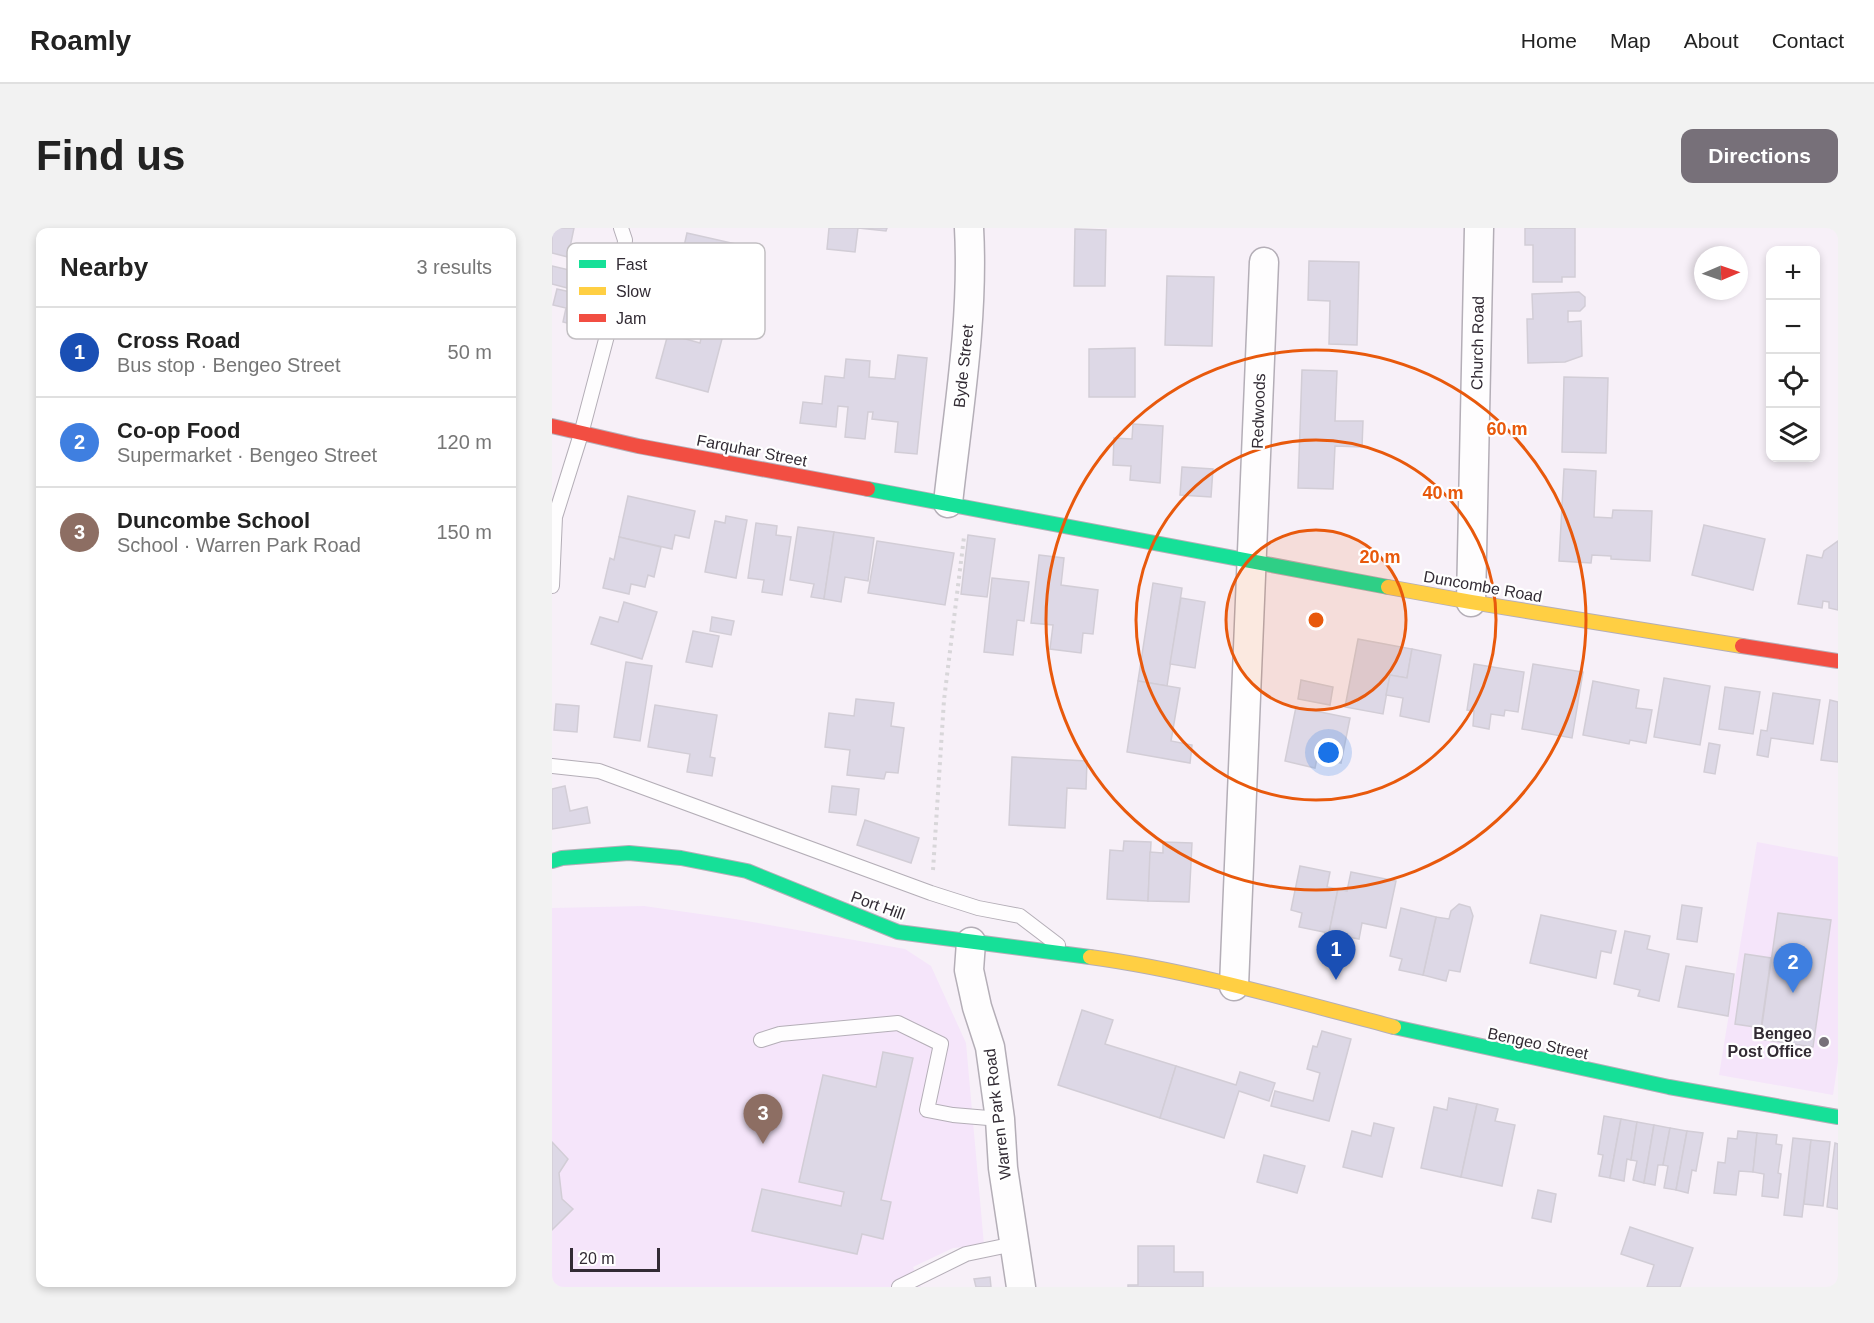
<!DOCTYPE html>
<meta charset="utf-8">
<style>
body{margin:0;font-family:Arial,sans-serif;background:#f2f2f2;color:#222}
.controls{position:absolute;right:18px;top:18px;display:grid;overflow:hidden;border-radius:12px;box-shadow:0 3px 9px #0003}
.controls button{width:54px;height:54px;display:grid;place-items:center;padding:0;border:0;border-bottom:2px solid #e0e0e0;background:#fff;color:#222;font:30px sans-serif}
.compass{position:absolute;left:1142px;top:18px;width:54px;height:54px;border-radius:50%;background:#fff;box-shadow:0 3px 9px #0003;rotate:88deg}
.scale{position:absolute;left:18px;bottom:15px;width:90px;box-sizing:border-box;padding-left:6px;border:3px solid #322b34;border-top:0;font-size:16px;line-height:21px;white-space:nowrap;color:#322b34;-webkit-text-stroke:4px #fff;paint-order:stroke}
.you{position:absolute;left:777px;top:525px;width:21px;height:21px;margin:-15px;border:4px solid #fff;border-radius:50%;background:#1a73e8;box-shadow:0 0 0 9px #1a73e833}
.badge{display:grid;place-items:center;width:39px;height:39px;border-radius:50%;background:#777079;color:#fff;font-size:20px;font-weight:700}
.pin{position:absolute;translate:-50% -50px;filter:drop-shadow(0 2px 3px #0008)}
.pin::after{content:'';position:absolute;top:32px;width:21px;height:18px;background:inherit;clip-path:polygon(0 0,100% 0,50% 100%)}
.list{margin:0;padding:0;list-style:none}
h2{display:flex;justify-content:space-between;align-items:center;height:78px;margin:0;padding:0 24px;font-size:26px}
h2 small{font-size:20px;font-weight:400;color:#767676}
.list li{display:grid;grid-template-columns:39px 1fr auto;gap:18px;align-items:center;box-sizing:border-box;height:90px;padding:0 24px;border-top:2px solid #e0e0e0}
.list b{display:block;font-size:22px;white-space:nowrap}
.list p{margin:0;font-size:20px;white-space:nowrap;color:#767676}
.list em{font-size:20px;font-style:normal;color:#767676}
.icon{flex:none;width:33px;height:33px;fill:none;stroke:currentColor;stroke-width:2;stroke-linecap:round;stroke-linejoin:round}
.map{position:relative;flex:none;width:1286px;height:1059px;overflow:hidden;border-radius:12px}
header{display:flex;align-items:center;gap:36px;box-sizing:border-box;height:84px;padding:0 30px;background:#fff;border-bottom:2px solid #e0e0e0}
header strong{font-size:28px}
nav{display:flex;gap:33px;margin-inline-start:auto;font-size:21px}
.intro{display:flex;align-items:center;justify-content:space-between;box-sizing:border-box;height:144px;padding:0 36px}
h1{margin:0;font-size:42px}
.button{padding:15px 27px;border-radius:12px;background:#777079;color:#fff;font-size:21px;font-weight:700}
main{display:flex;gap:36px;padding:0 36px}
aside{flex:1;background:#fff;border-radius:12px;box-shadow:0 3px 9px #0003}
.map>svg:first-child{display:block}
.built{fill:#f5e5fa}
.building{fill:#ddd8e6;stroke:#d2cdd6;stroke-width:1.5}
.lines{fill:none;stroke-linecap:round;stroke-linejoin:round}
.lane-casing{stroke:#b4aeb7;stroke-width:16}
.street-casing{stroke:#b4aeb7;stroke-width:31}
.fast-casing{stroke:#b4aeb7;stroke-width:16}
.slow-casing{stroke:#b4aeb7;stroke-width:16}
.jam-casing{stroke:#b4aeb7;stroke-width:16}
.path{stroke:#d8d6d9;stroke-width:4;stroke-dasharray:3 4.5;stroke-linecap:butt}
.lane{stroke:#fefdfe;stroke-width:14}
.street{stroke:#fefdfe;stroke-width:28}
.fast{stroke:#16e098;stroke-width:14}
.slow{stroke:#ffcf43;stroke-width:14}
.jam{stroke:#f24e42;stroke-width:14}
.ring{fill:none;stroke:#e8590c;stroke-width:3}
.poi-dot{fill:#777079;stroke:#fff;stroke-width:2}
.labels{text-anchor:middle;stroke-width:4.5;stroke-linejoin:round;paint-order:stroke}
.street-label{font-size:16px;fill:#322b34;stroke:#fff}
.poi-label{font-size:16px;font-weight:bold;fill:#322b34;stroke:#fff;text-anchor:end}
.key{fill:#fff;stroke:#c2bfc2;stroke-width:1.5}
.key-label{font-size:16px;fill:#322b34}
.centre{fill:#e8590c;stroke:#fff;stroke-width:3}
.ring-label{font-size:18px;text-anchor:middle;font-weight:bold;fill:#e8590c;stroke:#fff;stroke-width:4.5;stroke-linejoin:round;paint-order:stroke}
</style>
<header>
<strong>Roamly</strong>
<nav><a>Home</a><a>Map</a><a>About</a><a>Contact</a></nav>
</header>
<div class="intro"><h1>Find us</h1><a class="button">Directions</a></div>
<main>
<aside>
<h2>Nearby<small>3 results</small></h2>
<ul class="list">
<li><span class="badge" style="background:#1a4fb4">1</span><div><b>Cross Road</b><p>Bus stop · Bengeo Street</p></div><em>50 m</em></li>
<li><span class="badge" style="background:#3f7fe0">2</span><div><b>Co-op Food</b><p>Supermarket · Bengeo Street</p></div><em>120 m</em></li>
<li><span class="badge" style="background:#8d6e63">3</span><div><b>Duncombe School</b><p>School · Warren Park Road</p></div><em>150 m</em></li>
</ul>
</aside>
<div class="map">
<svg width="1286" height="1059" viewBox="0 0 1286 1059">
<rect width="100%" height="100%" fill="#f7f0f8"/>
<g class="built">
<polygon points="1205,614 1286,629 1286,834 1281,867 1167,847"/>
<polygon points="92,678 183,691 353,721 379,738 414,815 432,1017 401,1020 361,1039 369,1059 0,1059 0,680"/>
</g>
<g class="building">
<polygon points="0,0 22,0 16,29 0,25"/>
<polygon points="277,0 335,0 334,3 306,0 303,24 275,21"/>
<polygon points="973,0 1023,0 1023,49 1010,49 1010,54 981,54 981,17 973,17"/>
<polygon points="523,1 554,2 553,58 522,58"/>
<polygon points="135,5 184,16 173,68 123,58"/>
<polygon points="757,33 807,34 805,117 777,116 778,73 756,72"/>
<polygon points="0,38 26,44 23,62 0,56"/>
<polygon points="615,48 662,49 660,118 613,117"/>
<polygon points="5,61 46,70 39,101 11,94 14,80 1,77"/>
<polygon points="1027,64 1033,69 1033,78 1028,83 1016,83 1016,94 1029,93 1030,128 1013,134 976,135 975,91 981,91 980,66"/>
<polygon points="151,102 171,107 156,164 104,150 116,106 148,115"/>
<polygon points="583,120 583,169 537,169 537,121"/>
<polygon points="346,127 375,130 365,226 343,224 346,194 320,191 321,184 316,184 313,211 293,209 296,179 286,178 284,199 248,195 251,174 270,176 273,148 292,150 294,131 318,133 317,149 343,151"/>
<polygon points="750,142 785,143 783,193 811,193 810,219 783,218 781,261 746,260"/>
<polygon points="1012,149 1056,150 1054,225 1010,224"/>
<polygon points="581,196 611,198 608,255 578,252 579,238 561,237 562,210 580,211"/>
<polygon points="630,239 661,241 659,269 628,267"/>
<polygon points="1012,241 1044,243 1042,289 1060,290 1061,282 1100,283 1098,333 1059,331 1059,328 1040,327 1039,335 1007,333"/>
<polygon points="76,268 143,283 137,310 123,307 120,321 67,309"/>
<polygon points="174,288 195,292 184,350 153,344 163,293 173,295"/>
<polygon points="204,295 225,298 224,307 239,309 230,367 210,364 212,352 196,350"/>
<polygon points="1152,297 1213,311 1201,362 1140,347"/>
<polygon points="246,299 282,304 272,371 259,369 262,356 238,352"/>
<polygon points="282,304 322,310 316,353 293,349 289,374 272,371"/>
<polygon points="416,307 443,311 435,369 409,366"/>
<polygon points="67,309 109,319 102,349 96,347 93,359 79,356 77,366 51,360 58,330 62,332"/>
<polygon points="325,313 402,325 393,377 316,365"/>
<polygon points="1286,313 1286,382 1277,380 1277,374 1271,373 1270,380 1246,376 1255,327 1270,330 1272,323"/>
<polygon points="487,327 512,330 509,357 546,362 541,406 531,405 529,425 498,421 501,397 479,395"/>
<polygon points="440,350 477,354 472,393 465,392 461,427 432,424"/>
<polygon points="601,355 630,360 615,458 586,453"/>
<polygon points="629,370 653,374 643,440 618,436"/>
<polygon points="72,374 105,384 90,431 39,416 48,389 66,394"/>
<polygon points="160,389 182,393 179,407 158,403"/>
<polygon points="141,403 167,408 160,439 134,434"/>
<polygon points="806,411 860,421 855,450 838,447 831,486 793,479"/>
<polygon points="860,421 889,427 877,494 848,488 851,470 834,467 838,447 855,450"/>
<polygon points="74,434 100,438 88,513 62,509"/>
<polygon points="922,436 972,444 966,484 953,482 952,488 939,486 937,501 921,498 922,483 915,482"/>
<polygon points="981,436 1031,444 1020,510 970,501"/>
<polygon points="1112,450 1158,458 1148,517 1102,509"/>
<polygon points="749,452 781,459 778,477 746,471"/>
<polygon points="586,453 628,460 619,513 640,517 638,535 575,524"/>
<polygon points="1041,453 1087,462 1084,480 1100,482 1094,515 1078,512 1077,516 1031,507"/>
<polygon points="1173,459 1208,464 1201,506 1167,501"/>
<polygon points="1221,465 1268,472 1261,516 1219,510 1216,529 1205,527 1209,502 1215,503"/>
<polygon points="304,471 342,475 339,498 352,500 346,545 334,544 332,551 295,547 298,522 273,519 277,485 302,488"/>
<polygon points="1278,472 1286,474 1286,534 1269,532"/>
<polygon points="4,476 27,478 25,504 2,502"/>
<polygon points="103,477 165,487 158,529 163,530 160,548 135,544 138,526 96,519"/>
<polygon points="744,479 798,490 789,535 765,530 763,540 733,533"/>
<polygon points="1157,515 1168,517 1163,546 1152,544"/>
<polygon points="460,529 535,533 534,561 515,560 513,600 457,597"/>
<polygon points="13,558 18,583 35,579 38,595 0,601 0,561"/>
<polygon points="280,558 307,561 304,587 277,584"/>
<polygon points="313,592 367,610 359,635 305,617"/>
<polygon points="572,613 599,614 596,673 555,671 558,622 571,623"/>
<polygon points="611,614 640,615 637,674 596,673 598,624 611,625"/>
<polygon points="748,638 778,644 775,659 786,661 777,705 747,699 750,685 739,682"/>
<polygon points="799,644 844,653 834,700 810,695 807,711 777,705 786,661 795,663"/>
<polygon points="907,676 918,679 921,688 908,744 897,742 894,753 871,747 884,689 897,691 899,683"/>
<polygon points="1130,677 1150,680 1145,714 1125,711"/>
<polygon points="849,680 884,689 871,747 847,742 850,731 838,728"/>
<polygon points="1226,685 1279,692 1261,819 1208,811"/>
<polygon points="989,687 1064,703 1059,725 1049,723 1044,750 978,735"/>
<polygon points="1073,703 1098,708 1095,721 1117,726 1107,773 1086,768 1088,762 1062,756"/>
<polygon points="1193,726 1219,730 1209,800 1183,796"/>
<polygon points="1134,738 1182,746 1176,788 1126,779"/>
<polygon points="530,782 561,792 553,816 624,838 608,890 506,857"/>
<polygon points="770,803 799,811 777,893 719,878 723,863 761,873 768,845 755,841 761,818 765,819"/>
<polygon points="331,824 361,830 329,972 339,974 331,1011 310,1006 305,1026 200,1003 210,961 289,978 292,964 247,954 271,847 324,859"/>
<polygon points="624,838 684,857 688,844 723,855 717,873 687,863 672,910 608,890"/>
<polygon points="897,870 925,876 909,949 869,940 882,879 895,882"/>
<polygon points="925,876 946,881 943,893 963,897 950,958 909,949"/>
<polygon points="1052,888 1069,891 1058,950 1047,948 1051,927 1046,926"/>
<polygon points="1069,891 1085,894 1079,932 1075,931 1072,953 1058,950"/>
<polygon points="1085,894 1102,897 1092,955 1081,952 1085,933 1079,932"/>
<polygon points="822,895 842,900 830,949 791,939 800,903 819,908"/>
<polygon points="1102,897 1118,900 1111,937 1106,937 1103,957 1092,955"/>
<polygon points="1118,900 1135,903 1124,962 1112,960 1116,938 1111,937"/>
<polygon points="1135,903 1151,905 1144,943 1140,942 1136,965 1124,962"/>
<polygon points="1186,903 1205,905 1201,944 1187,943 1184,967 1162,965 1166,934 1173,935 1176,910 1185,911"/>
<polygon points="1205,905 1225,907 1224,916 1230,917 1226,945 1229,946 1226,970 1210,968 1212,946 1201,944"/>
<polygon points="1241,910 1259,912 1250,989 1232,987"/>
<polygon points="1259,912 1278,914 1271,978 1252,976"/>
<polygon points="0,914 16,931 7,945 10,971 21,981 0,1002"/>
<polygon points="1283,915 1286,916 1286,981 1275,979"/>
<polygon points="712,927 753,938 745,965 705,954"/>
<polygon points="986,962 1004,966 999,994 980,990"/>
<polygon points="1078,999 1141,1020 1128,1059 1095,1059 1102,1037 1069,1026"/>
<polygon points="586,1018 622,1018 622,1044 651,1044 651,1059 576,1059 576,1057 586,1057"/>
<polygon points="438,1049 439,1059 424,1059 422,1051"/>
</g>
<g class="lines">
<g class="lane-casing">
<g id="lane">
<polyline points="0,358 3,289 29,206 70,51 73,12 69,0"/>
<polyline points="0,538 47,543 379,665 426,680 468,688 506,717"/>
<polyline points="209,812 228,806 346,795 389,816 375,882 401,887 448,891"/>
<polyline points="347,1059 414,1026 462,1016"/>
</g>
</g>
<g class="street-casing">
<g id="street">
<path d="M396,275C406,184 422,91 417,0"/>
<polyline points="919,374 927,0"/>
<polyline points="419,714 417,742 425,779 438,819 448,891 451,940 469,1059"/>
<polyline points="682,758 712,34"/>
</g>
</g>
<g class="fast-casing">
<g id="fast">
<polyline points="316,261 836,359"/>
<polyline points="0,633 10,630 77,625 129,630 195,643 346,704 538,729"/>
<polyline points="842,799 1117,859 1286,889"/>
</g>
</g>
<g class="slow-casing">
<g id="slow">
<polyline points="836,359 919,374 1190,418"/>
<path d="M538,729C641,743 742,773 842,799"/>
</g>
</g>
<g class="jam-casing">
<g id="jam">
<polyline points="0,198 86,218 316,261"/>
<polyline points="1190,418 1286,433"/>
</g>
</g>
<polyline class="path" points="381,642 392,472 412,309"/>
<use href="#lane" class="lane"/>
<use href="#street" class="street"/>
<use href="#fast" class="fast"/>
<use href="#slow" class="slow"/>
<use href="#jam" class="jam"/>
</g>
<circle cx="764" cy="392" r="90" fill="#e8590c" fill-opacity=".12"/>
<g class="ring">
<circle cx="764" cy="392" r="90"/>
<circle cx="764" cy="392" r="180"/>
<circle cx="764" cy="392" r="270"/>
</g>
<circle class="poi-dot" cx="1272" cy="814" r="6"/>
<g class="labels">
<g class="street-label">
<text transform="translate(925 115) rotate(-89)" y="6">Church Road</text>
<text transform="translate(411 138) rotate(-84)" y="6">Byde Street</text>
<text transform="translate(706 183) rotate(-88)" y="6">Redwoods</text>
<text transform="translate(200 222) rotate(11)" y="6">Farquhar Street</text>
<text transform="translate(931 358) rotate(10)" y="6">Duncombe Road</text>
<text transform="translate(326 677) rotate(20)" y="6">Port Hill</text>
<text transform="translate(986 815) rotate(12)" y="6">Bengeo Street</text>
<text transform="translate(445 886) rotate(-97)" y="6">Warren Park Road</text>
</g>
<g class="poi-label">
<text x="1260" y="811">Bengeo<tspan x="1260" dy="18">Post Office</tspan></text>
</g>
</g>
<rect x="15" y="15" width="198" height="96" rx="9" class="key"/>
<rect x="27" y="32" width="27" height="8" fill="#16e098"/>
<rect x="27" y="59" width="27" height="8" fill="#ffcf43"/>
<rect x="27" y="86" width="27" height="8" fill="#f24e42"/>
<g class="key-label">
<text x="64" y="42">Fast</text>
<text x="64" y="69">Slow</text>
<text x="64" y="96">Jam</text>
</g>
<circle cx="764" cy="392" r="9" class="centre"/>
<g class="ring-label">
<text x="955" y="207">60 m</text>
<text x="891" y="271">40 m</text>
<text x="828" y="335">20 m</text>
</g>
</svg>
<div class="controls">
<button>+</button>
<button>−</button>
<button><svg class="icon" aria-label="locate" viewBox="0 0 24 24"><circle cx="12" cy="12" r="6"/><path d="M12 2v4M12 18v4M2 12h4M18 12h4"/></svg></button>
<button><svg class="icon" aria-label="layers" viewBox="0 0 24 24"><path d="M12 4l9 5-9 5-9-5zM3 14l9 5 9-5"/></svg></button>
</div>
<svg class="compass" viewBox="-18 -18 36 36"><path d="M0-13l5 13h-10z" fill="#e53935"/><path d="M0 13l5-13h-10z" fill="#767676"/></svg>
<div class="scale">20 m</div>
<div class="you"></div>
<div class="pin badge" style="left:784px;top:752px;background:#1a4fb4">1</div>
<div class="pin badge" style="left:1241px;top:765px;background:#3f7fe0">2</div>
<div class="pin badge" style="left:211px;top:916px;background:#8d6e63">3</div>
</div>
</main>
